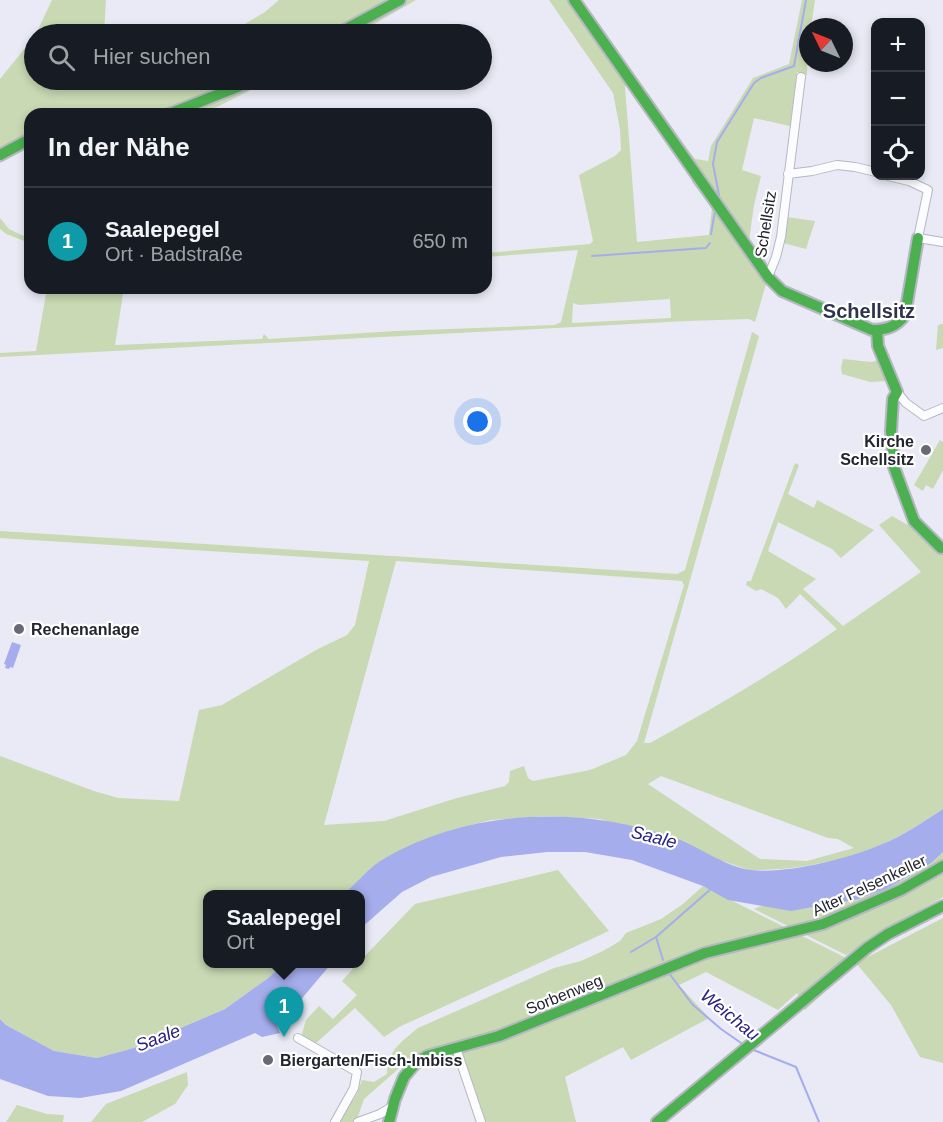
<!DOCTYPE html>
<html lang="de">
<meta charset="utf-8">
<style>
body{margin:0;font-family:Arial,sans-serif;background:#20242c;color:#f1f3f6}
.controls{position:absolute;right:18px;top:18px;display:grid;overflow:hidden;border-radius:12px;box-shadow:0 3px 9px #0003}
.controls button{width:54px;height:54px;display:grid;place-items:center;padding:0;border:0;border-bottom:2px solid #363941;background:#171b24;color:#f1f3f6;font:30px sans-serif}
.compass{position:absolute;left:799px;top:18px;width:54px;height:54px;border-radius:50%;background:#171b24;box-shadow:0 3px 9px #0003;rotate:313deg}
.you{position:absolute;left:478px;top:422px;width:21px;height:21px;margin:-15px;border:4px solid #fff;border-radius:50%;background:#1a73e8;box-shadow:0 0 0 9px #1a73e833}
.badge{display:grid;place-items:center;width:39px;height:39px;border-radius:50%;background:#686975;color:#fff;font-size:20px;font-weight:700}
.pin{position:absolute;translate:-50% -50px;filter:drop-shadow(0 2px 3px #0008)}
.pin::after{content:'';position:absolute;top:32px;width:21px;height:18px;background:inherit;clip-path:polygon(0 0,100% 0,50% 100%)}
.popup{position:absolute;left:203px;top:890px;width:162px;height:78px;box-sizing:border-box;display:grid;place-content:center;border-radius:12px;background:#171b24;filter:drop-shadow(0 2px 4px #0005);font-size:20px;white-space:nowrap;color:#9ea1a6}
.popup b{font-size:22px;color:#f1f3f6}
.popup::after{content:'';position:absolute;left:50%;top:100%;margin-left:-12px;border:12px solid transparent;border-top-color:#171b24}
.list{margin:0;padding:0;list-style:none}
h2{display:flex;justify-content:space-between;align-items:center;height:78px;margin:0;padding:0 24px;font-size:26px}
h2 small{font-size:20px;font-weight:400;color:#9ea1a6}
.list li{display:grid;grid-template-columns:39px 1fr auto;gap:18px;align-items:center;box-sizing:border-box;height:108px;padding:0 24px;border-top:2px solid #363941}
.list b{display:block;font-size:22px;white-space:nowrap}
.list p{margin:0;font-size:20px;white-space:nowrap;color:#9ea1a6}
.list em{font-size:20px;font-style:normal;color:#9ea1a6}
.icon{flex:none;width:33px;height:33px;fill:none;stroke:currentColor;stroke-width:2;stroke-linecap:round;stroke-linejoin:round}
.map{position:relative;flex:none;width:943px;height:1122px;overflow:hidden}
.search{position:absolute;background:#171b24;box-shadow:0 3px 9px #0003;left:24px;top:24px;width:468px;height:66px;display:flex;align-items:center;gap:15px;box-sizing:border-box;padding:0 21px;border-radius:33px;color:#9ea1a6;font-size:22px}
.panel{position:absolute;background:#171b24;box-shadow:0 3px 9px #0003;left:24px;top:108px;width:468px;height:186px;border-radius:18px}
.map>svg:first-child{display:block}
.green{fill:#c8d9b3;fill-rule:evenodd}
.water{fill:#a5aded}
.lines{fill:none;stroke-linecap:round;stroke-linejoin:round}
.stream{stroke:#a5aded;stroke-width:2}
.street-casing{stroke:#b5b7c1;stroke-width:10}
.fast-casing{stroke:#b5b7c1;stroke-width:14}
.street{stroke:#fcfcfe;stroke-width:8}
.fast{stroke:#4caf50;stroke-width:10}
.poi-dot{fill:#686975;stroke:#fff;stroke-width:2}
.labels{text-anchor:middle;stroke-width:4.5;stroke-linejoin:round;paint-order:stroke}
.street-label{font-size:16px;fill:#222430;stroke:#fff}
.poi-label{font-size:16px;font-weight:bold;fill:#222430;stroke:#fff;text-anchor:start}
.water-label{font-size:18px;font-style:italic;fill:#282082;stroke:#fff}
.quarter-label{font-size:20px;font-weight:bold;fill:#30334c;stroke:#fff}
</style>
<div class="map">
<svg width="943" height="1122" viewBox="0 0 943 1122">
<rect width="100%" height="100%" fill="#e9eaf5"/>
<g class="green">
<polygon points="52,0 106,0 104,34 36,34"/>
<polygon points="279,0 416,0 357,34 228,34 265,12"/>
<path d="M549,0H582L686,147L695,159L708,161L711,146L753,78L789,64L802,0H815L811,27H808L807,75L797,72L790,126L754,118L742,170L761,176L754,205L747,255L766,284L755,322L749,319L687,321L0,357V353L36,351L47,288H124L115,345L262,339L264,334L269,339L395,331L555,325L561,322L578,250L486,257V253L590,244L593,241L579,175L615,156L621,150L620,129L613,93ZM627,83L692,175V182L712,208L709,235L637,242L625,87ZM670,299L671,318L572,323L573,303L579,305Z"/>
<polygon points="34,37 34,80 107,80 113,83 124,80 271,80 219,106 197,114 30,114 30,147 0,163 0,79"/>
<polygon points="786,217 815,221 806,249 783,243"/>
<polygon points="0,218 9,229 30,239 30,243 6,234 0,229"/>
<polygon points="943,324 943,348 936,350 938,325"/>
<path d="M752,332L759,336L644,743H650C714,708 778,671 837,629L800,594L786,609L778,598L761,589L756,591L746,585L747,581H751L795,463L799,465L788,494L814,508L817,500L874,530L841,558L832,549L778,522L768,551L816,579L803,589L843,626L921,572L879,525L892,516L917,530L943,552V809C923,822 902,836 879,846C838,862 793,871 749,870L600,819L547,816L491,820L451,830L420,842L383,859L344,894H208V964H284L267,979L225,1009L134,1048L97,1058L54,1051L6,1025L0,1019V756L94,791L118,798L179,801L199,710L222,705L316,650L347,635L355,625L369,561L0,538V531L677,574L685,570ZM396,561L682,581L684,585L637,741L626,755L590,770L533,781L528,778L524,766L510,771L509,782L505,786L457,798L384,821L324,825ZM661,776L828,838L838,839L854,848L807,861L760,859L648,784Z"/>
<polygon points="843,359 871,362 879,360 887,381 870,382 842,374 841,368"/>
<polygon points="940,440 943,442 943,470 933,489 926,485 923,491 914,485"/>
<path d="M943,852V897L906,918L846,955L754,909C770,901 779,912 794,910C848,903 901,889 943,852Z"/>
<polygon points="558,870 609,931 399,1027 384,1037 355,1008 315,1044 301,1037 306,1020 319,1006 333,1019 357,995 342,981 357,964 360,964 361,960 415,904"/>
<path d="M703,886L856,963L943,918V1063L920,1057L891,1005L856,963L805,1010L797,993L778,1010L706,972L679,985L709,1018L631,1060L623,1047L565,1077L576,1122H486L459,1043L444,1044L405,1063L364,1099L356,1122H339L357,1094L362,1080L374,1082L387,1074C388,1050 401,1042 418,1028L554,968L581,961L603,951L620,941L626,933L661,919L683,904Z"/>
<polygon points="187,1072 188,1085 175,1104 142,1122 91,1122 106,1104"/>
<polygon points="17,1105 47,1114 64,1115 63,1122 6,1122"/>
</g>
<g class="water">
<polygon points="12,642 21,645 13,668 10,667 9,669 5,668 6,665 4,664"/>
<path d="M943,809V852L931,863L886,889L858,899L791,911L728,900L703,886L632,860L585,852H547L501,857L431,877L402,892L361,928L360,894H344C357,883 370,866 385,858C470,809 579,805 672,837C697,845 725,867 751,870C787,874 847,859 880,845C903,836 923,822 943,809Z"/>
<polygon points="284,964 331,964 298,1003 274,1017 280,1033 262,1037 255,1033 121,1091 80,1098 48,1096 0,1079 0,1019 6,1025 54,1051 97,1058 134,1048 225,1009 267,979"/>
</g>
<g class="lines">
<g class="stream">
<polyline points="719,195 713,164 717,142 754,83 761,78 794,66 806,0"/>
<polyline points="711,234 715,211"/>
<polyline points="592,256 706,248 710,243"/>
<polyline points="656,937 663,960"/>
<polyline points="631,952 656,937 712,888"/>
<polyline points="669,973 692,1004 721,1029 744,1045"/>
<polyline points="751,1049 796,1067 819,1122"/>
</g>
<g class="street-casing">
<g id="street">
<polyline points="788,174 812,171 837,165 855,167 876,172"/>
<polyline points="888,176 909,181 928,190 918,238 943,242"/>
<polyline points="768,277 776,257 781,237 801,77"/>
<polyline points="897,392 906,403 924,416 943,408"/>
<polyline points="298,1038 357,1072 354,1088 335,1122"/>
<polyline points="456,1048 481,1122"/>
<polyline points="358,1122 380,1114 393,1106"/>
</g>
</g>
<g class="fast-casing">
<g id="fast">
<path d="M574,0L768,277L782,291L872,330C886,330 896,327 905,315L918,238"/>
<polyline points="337,34 400,0"/>
<polyline points="169,114 255,80"/>
<polyline points="0,155 30,139"/>
<polyline points="877,330 878,346 897,392 893,399 891,431 894,467 914,521 941,548"/>
<polyline points="389,1122 395,1099 404,1077 415,1064 427,1056 499,1036 705,953 823,924 901,890 943,866"/>
<polyline points="657,1122 867,948 888,934 943,906"/>
</g>
</g>
<use href="#street" class="street"/>
<use href="#fast" class="fast"/>
</g>
<g class="poi-dot">
<circle cx="926" cy="450" r="6"/>
<circle cx="19" cy="629" r="6"/>
<circle cx="268" cy="1060" r="6"/>
</g>
<g class="labels">
<g class="street-label">
<text transform="translate(765 224) rotate(-81)" y="6">Schellsitz</text>
<text transform="translate(869 885) rotate(-25)" y="6">Alter Felsenkeller</text>
<text transform="translate(564 994) rotate(-22)" y="6">Sorbenweg</text>
</g>
<g class="poi-label">
<text x="914" y="447" text-anchor="end">Kirche<tspan x="914" dy="18">Schellsitz</tspan></text>
<text x="31" y="635">Rechenanlage</text>
<text x="280" y="1066">Biergarten/Fisch-Imbiss</text>
</g>
<g class="water-label">
<text transform="translate(654 837) rotate(14)" y="6">Saale</text>
<text transform="translate(730 1015) rotate(39)" y="6">Weichau</text>
<text transform="translate(158 1038) rotate(-21)" y="6">Saale</text>
</g>
<g class="quarter-label">
<text x="869" y="318">Schellsitz</text>
</g>
</g>
</svg>
<div class="controls">
<button>+</button>
<button>−</button>
<button><svg class="icon" aria-label="locate" viewBox="0 0 24 24"><circle cx="12" cy="12" r="6"/><path d="M12 2v4M12 18v4M2 12h4M18 12h4"/></svg></button>
</div>
<svg class="compass" viewBox="-18 -18 36 36"><path d="M0-13l5 13h-10z" fill="#e53935"/><path d="M0 13l5-13h-10z" fill="#9ea1a6"/></svg>
<div class="you"></div>
<div class="pin badge" style="left:284px;top:1037px;background:#0f9aa8">1</div>
<div class="popup"><b>Saalepegel</b>Ort</div>
<div class="search"><svg class="icon" aria-label="search" viewBox="0 0 24 24"><circle cx="10" cy="10" r="6"/><path d="M15 15l6 6"/></svg>Hier suchen</div>
<section class="panel">
<h2>In der Nähe<small></small></h2>
<ul class="list">
<li><span class="badge" style="background:#0f9aa8">1</span><div><b>Saalepegel</b><p>Ort · Badstraße</p></div><em>650 m</em></li>
</ul>
</section>
</div>
